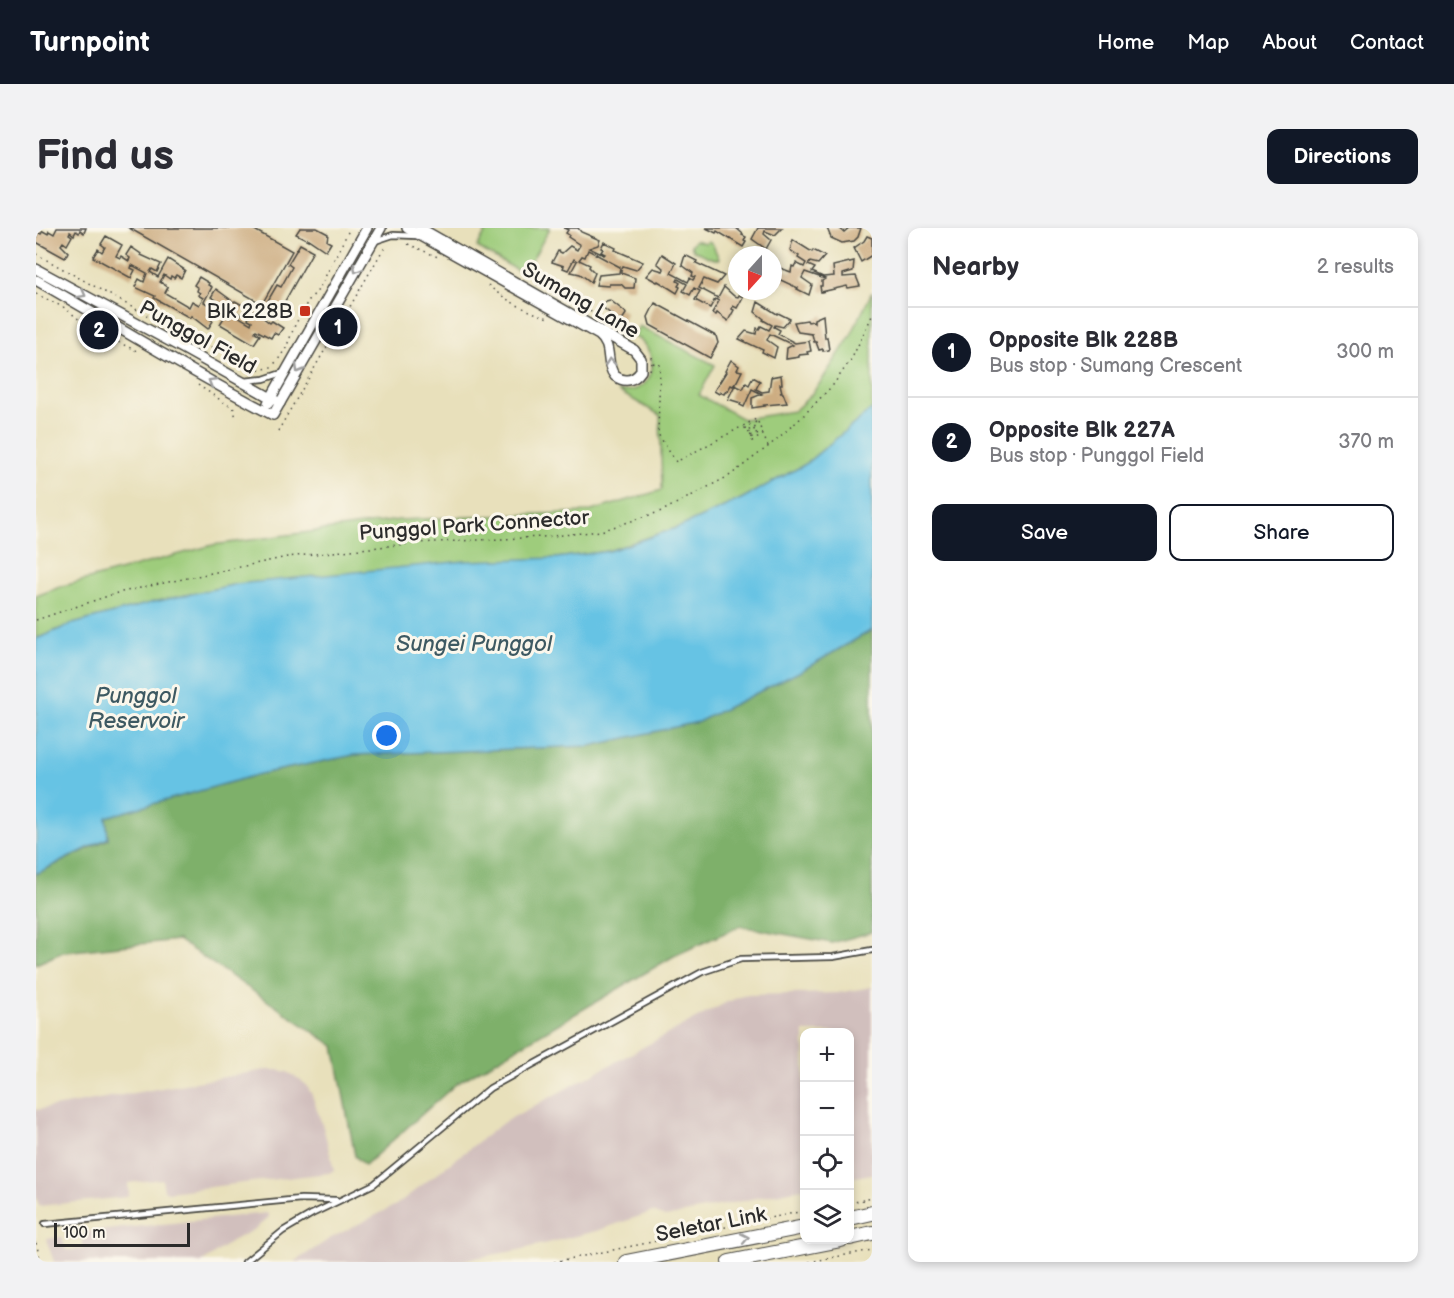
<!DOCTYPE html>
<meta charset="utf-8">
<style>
body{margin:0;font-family:"Balsamiq Sans",sans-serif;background:#f2f2f3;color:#2b2b33}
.controls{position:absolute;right:18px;bottom:18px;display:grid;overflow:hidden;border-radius:12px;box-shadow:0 3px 9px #0003}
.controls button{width:54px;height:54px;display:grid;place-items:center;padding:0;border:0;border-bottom:2px solid #e1e1e2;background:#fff;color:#2b2b33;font:30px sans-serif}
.compass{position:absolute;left:692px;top:18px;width:54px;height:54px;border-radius:50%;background:#fff;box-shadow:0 3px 9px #0003;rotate:201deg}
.scale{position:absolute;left:18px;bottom:15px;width:136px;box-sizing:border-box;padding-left:6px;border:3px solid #2b2b2b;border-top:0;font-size:16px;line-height:21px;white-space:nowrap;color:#2b2b2b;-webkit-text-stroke:4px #fbf7ec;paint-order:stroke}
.you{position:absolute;left:351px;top:508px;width:21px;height:21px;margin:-15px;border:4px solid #fff;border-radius:50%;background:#1a73e8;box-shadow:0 0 0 9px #1a73e833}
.badge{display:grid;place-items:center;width:39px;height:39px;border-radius:50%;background:#111827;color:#fff;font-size:20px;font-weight:700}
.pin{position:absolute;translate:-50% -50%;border:3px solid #fff;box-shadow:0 2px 6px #0006}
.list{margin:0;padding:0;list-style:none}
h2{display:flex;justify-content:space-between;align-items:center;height:78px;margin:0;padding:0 24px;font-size:26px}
h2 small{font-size:20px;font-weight:400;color:#7c7c81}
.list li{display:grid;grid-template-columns:39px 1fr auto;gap:18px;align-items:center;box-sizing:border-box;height:90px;padding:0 24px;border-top:2px solid #e1e1e2}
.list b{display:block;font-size:22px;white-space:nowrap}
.list p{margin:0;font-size:20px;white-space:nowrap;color:#7c7c81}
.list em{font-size:20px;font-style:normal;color:#7c7c81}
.actions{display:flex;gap:12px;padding:18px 24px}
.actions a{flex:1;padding:14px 0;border:2px solid #111827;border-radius:12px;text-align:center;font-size:21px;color:#111827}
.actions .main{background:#111827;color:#fff}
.icon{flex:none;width:33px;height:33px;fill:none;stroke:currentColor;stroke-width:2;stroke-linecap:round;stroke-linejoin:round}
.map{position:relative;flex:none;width:836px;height:1034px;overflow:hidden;border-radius:12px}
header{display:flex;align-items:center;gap:36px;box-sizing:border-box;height:84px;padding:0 30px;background:#111827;color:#fff}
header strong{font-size:28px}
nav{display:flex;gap:33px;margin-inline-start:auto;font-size:21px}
.intro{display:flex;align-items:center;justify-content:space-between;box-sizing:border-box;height:144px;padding:0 36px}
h1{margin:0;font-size:42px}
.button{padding:15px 27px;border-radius:12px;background:#111827;color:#fff;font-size:21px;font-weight:700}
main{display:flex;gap:36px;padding:0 36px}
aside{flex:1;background:#fff;border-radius:12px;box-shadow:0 3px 9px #0003}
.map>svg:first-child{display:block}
.industrial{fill:#d1bfbd}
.green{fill:#9ecc7b;stroke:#647c53;stroke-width:1.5}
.forest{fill:#7eb06b;stroke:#546e4b;stroke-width:1.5}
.water{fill:#66c3e4;stroke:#487788;stroke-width:1.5}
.building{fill:#cdad82}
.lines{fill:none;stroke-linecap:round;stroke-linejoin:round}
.service-casing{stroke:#474641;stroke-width:8}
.minor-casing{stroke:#474641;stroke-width:12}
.secondary-casing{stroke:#474641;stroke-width:16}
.path{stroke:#474641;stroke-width:1.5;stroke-dasharray:1.5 4.5;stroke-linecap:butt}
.service{stroke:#fff;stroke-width:4.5}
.minor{stroke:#fff;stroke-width:9}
.secondary{stroke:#fff;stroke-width:14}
.oneway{stroke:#a0a0a0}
.poi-dot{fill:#c8321e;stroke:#fbf7ec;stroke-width:2}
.labels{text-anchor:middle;stroke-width:6;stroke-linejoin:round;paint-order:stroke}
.street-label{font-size:21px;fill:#2b2b2b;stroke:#fbf7ec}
.poi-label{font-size:21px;fill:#2b2b2b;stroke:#fbf7ec;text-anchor:end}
.water-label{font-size:22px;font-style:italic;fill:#3d5962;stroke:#fbf7ec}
</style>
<header>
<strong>Turnpoint</strong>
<nav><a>Home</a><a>Map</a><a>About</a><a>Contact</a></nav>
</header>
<div class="intro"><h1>Find us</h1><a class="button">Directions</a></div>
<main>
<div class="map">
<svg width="836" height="1034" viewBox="0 0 836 1034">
<rect width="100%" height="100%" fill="#fbf7ec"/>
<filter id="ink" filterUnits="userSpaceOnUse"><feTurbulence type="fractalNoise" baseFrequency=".0167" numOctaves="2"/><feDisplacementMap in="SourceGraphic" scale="12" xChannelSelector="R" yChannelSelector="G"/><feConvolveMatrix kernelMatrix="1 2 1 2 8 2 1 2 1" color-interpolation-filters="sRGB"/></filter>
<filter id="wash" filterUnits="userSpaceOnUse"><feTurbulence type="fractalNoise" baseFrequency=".008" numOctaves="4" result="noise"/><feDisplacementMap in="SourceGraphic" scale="24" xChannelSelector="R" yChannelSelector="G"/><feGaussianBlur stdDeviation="1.35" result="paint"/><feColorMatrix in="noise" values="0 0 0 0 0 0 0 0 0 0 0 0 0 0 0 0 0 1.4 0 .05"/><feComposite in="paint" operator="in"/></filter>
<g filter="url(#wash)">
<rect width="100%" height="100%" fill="#e8e0bb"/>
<g class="industrial">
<polygon points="836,759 836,946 814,950 814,804 768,804 768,960 630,989 616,984 560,1003 483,1022 417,1034 258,1034 295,1010 360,977 468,894 691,774 709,767 801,765"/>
<polygon points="229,842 242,842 251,844 265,852 272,860 276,867 288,902 298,942 293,945 132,964 128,962 126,951 92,955 93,966 91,969 3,978 0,968 0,882"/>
<polygon points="231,985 233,989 219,1001 196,1013 167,1034 18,1034 10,1011 26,1009 30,1022 47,1021 47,1009 51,1004"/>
</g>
<g class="green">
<polygon points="452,0 514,0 488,46 441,19"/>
<path d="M659,12L669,15L673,13L677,17L683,31C673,32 667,24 658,23L655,17Z"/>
<path d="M836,64V181L768,237L705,271L646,298L572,323L520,330L201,356L118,374L33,397L0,411V368L24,359L177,317L363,292L552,284L626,262L624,187L582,163C621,167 627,125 598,108L603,98L679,137L663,167L707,191L758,183L774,168L784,155L814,109Z"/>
</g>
<polygon class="forest" points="836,402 836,704 796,715 704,698 638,728 420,856 329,937 319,928 298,818 142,712 27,724 0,736 0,646 72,611 70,589 224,546 318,527 554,518 662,494 765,443"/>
<polygon class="water" points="836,181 836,402 765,443 662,494 554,518 318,527 224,546 70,589 72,610 0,646 0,411 33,397 118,374 201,356 428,333 520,330 573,323 646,298 705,271 768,237"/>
<g id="blocks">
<g class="building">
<polygon points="21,0 50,0 48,5 44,2 43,5 40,3 38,7 34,4 33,6 36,8 31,17 27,14 25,17 32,24 29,30 0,14 1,4 5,6 7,3 12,6 13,3 18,6"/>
<polygon points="93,0 215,0 256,23 226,76"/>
<polygon points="264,0 281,0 292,6 291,13 295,15 290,23 272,11 272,12 260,6"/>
<polygon points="528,0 542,0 545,4 564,12 562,17 553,20 568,27 569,26 565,24 567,21 565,20 568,14 580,20 579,22 607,34 600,42 587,38 585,42 585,45 599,50 598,60 589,60 585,56 573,56 573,58 560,57 563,47 583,45 584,39 552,22 549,29 546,28 543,32 554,37 553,39 559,45 555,54 544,46 535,44 541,33 538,31 532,42 527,40 528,38 516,34 522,23 526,25 534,18 541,22 544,17 532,9 533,7 530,5 532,2"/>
<polygon points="670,0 700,0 707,6 706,7 710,9 708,13 710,14 707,19 681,3 680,5"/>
<polygon points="722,0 746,0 739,7 729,3 728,6 735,12 730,21 716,11"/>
<polygon points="791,0 803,0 808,4 813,0 825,0 822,9 818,13 806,15 795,10"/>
<polygon points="70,8 86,17 80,28 84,30 85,28 93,33 94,30 90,27 95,19 105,26 105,27 125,36 121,44 116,41 114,44 122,49 132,31 149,42 145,50 140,47 138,50 135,48 134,51 128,47 124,54 132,59 129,65 153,79 156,73 163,77 167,70 162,67 164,65 161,63 162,60 158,57 163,49 173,55 172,57 176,59 168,74 179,81 174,91 177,93 172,101 155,88 154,90 118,70 119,68 99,59 103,51 108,54 111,45 96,37 95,40 99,42 95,50 57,29 62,21 66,24 69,19 65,16"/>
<polygon points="831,8 836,10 836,27 825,34 818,20 828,13"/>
<polygon points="757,12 776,24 777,22 789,28 782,36 774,34 772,37 779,40 776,44 787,49 798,48 797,38 818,33 817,43 807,46 807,49 820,48 824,58 812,60 811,58 785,64 784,58 786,58 786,53 789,51 769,44 766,50 776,57 773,67 761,61 762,60 738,49 744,40 755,44 756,38 758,39 760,35 768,39 770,35 762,30 763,28 754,22"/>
<polygon points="264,16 277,23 240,89 227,81 241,57 245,59 256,39 252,36"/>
<polygon points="626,26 640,35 635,45 652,54 654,50 657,52 659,49 656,48 657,45 646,37 649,27 661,33 660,35 688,48 681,56 668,51 663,60 682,70 688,59 698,68 702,69 703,67 707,69 701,80 697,78 696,81 698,82 692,93 681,85 680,87 676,85 683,73 679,71 674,80 659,72 664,63 658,60 654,67 647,63 651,56 642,51 641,53 644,55 642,58 644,59 641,65 622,53 621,54 610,48 617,40 627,43 628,41 621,35"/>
<polygon points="180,61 198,74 199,73 210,79 205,87 201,84 200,87 215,96 216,93 212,91 217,82 234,95 236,93 247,100 242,107 238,105 235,110 220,102 219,104 224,107 218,116 184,96 189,88 194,90 195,87 179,78 180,72 175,69"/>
<polygon points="574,72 589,84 590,86 586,92 582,92 565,78 570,73"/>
<polygon points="722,74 741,86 742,85 754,91 747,99 739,97 738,99 744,102 742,106 759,115 773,113 775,123 771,124 772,126 763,127 763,129 750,131 751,120 757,117 734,106 731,112 741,119 738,130 726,124 727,122 703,111 710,103 720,106 721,100 723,101 725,98 733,102 736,97 727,92 728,91 719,84"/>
<polygon points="619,75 680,108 682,115 674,130 614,97 612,89"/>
<polygon points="787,87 789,110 791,109 793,122 787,123 787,121 783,122 780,114 778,114 776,106 762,104 758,94 771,92 772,94 777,93 778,94 778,91"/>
<polygon points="695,132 703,138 701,142 706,143 701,153 697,158 695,157 691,164 690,163 688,166 684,164 683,166 678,163 690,144 689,143"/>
<polygon points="745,147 746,156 744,156 746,164 744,165 747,165 751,175 728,177 729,178 716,180 716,170 726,166 716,161 708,179 704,177 705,175 692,171 699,157 707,161 710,155 713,157 717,149 724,153 720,161 726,164 733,163 735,149"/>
</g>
</g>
</g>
<g filter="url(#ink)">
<use href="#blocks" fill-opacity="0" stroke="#474641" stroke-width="1.5"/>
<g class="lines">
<g class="service-casing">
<g id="service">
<polyline points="339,13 357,7 381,8"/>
<polyline points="208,153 228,151 246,145"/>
<polyline points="9,996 265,971 300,972"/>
<polyline points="209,1034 247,1003 276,986 338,956 454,860 666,744 705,731 797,729 836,722"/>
</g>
</g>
<g class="minor-casing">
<g id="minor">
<path d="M371,0L563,107C578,119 568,135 579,148C589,155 598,153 605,143V131L598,122L384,0"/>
<polyline points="0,41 148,121 244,175"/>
<path d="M0,52C79,97 156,145 237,187L345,0"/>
<polyline points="232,175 331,0"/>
</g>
</g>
<g class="secondary-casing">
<g id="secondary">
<polyline points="814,990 836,985"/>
<polyline points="814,1010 836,1005"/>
<polyline points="590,1034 768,999"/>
<polyline points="693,1034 805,1012"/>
</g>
</g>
<g class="path">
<polyline points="372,16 404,30"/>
<polyline points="0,26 159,114 184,122 219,142 234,140 242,132 250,120 259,97 272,73 283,61 314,0"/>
<path d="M501,56C524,64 544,73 562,90"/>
<path d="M452,57C470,73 489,82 512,90"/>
<polyline points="0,66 29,80 51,98 65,106 103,124"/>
<polyline points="617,135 624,137 622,206 640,234 720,191 721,194"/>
<polyline points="614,142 616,135 615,128"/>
<polyline points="162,157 198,181 200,191"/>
<polyline points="720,194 709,200 711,203 720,199 721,200 712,205 713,208 722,204 723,206 714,210 716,213 727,207 732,218"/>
<polyline points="722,194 727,207"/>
<polyline points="242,203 345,25 351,17"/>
<polyline points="0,392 81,365 251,329 380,315 507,309 565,303 626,283 693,248 733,218 765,190 797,157 816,130 836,88"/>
<polyline points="814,975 836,970"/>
<polyline points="0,1015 5,1034"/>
<polyline points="518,1034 768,983"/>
<polyline points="773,1034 836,1022"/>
</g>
<use href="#service" class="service"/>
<use href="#minor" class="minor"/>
<use href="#secondary" class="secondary"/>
</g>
<defs><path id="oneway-chevron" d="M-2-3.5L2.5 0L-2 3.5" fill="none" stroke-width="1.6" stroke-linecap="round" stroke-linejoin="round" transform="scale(1.5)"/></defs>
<g class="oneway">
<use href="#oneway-chevron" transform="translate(321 41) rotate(120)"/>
<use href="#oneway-chevron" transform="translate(46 66) rotate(29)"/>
<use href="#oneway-chevron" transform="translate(574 134) rotate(-95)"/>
<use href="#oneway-chevron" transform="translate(263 141) rotate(120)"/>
<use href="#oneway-chevron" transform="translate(176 154) rotate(-149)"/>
<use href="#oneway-chevron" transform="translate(709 1010) rotate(-11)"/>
</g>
</g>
<rect class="poi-dot" x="263" y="77" width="12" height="12" rx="3"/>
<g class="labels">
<g class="street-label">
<text transform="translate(545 72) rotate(30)" y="7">Sumang Lane</text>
<text transform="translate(162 109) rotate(29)" y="7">Punggol Field</text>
<text transform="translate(438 297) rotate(-4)" y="7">Punggol Park Connector</text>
<text transform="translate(675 996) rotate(-11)" y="7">Seletar Link</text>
</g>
<g class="poi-label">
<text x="257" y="90">Blk 228B</text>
</g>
<g class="water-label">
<text x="438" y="423">Sungei Punggol</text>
<text x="100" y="475">Punggol<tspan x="100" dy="25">Reservoir</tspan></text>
</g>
</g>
</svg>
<div class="controls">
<button>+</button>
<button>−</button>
<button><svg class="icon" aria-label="locate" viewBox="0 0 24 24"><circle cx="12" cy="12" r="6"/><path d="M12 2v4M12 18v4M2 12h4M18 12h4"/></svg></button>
<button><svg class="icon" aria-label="layers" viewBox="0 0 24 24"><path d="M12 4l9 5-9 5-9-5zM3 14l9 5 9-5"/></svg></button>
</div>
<svg class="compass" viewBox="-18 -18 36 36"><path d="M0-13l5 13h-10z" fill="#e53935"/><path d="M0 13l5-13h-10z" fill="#7c7c81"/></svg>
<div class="scale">100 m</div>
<div class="you"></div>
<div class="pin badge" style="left:302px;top:99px">1</div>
<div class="pin badge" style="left:63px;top:102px">2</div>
</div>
<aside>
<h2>Nearby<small>2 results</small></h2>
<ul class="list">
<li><span class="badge">1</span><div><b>Opposite Blk 228B</b><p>Bus stop · Sumang Crescent</p></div><em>300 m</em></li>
<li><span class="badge">2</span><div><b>Opposite Blk 227A</b><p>Bus stop · Punggol Field</p></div><em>370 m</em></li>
</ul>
<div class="actions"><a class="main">Save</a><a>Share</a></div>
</aside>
</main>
